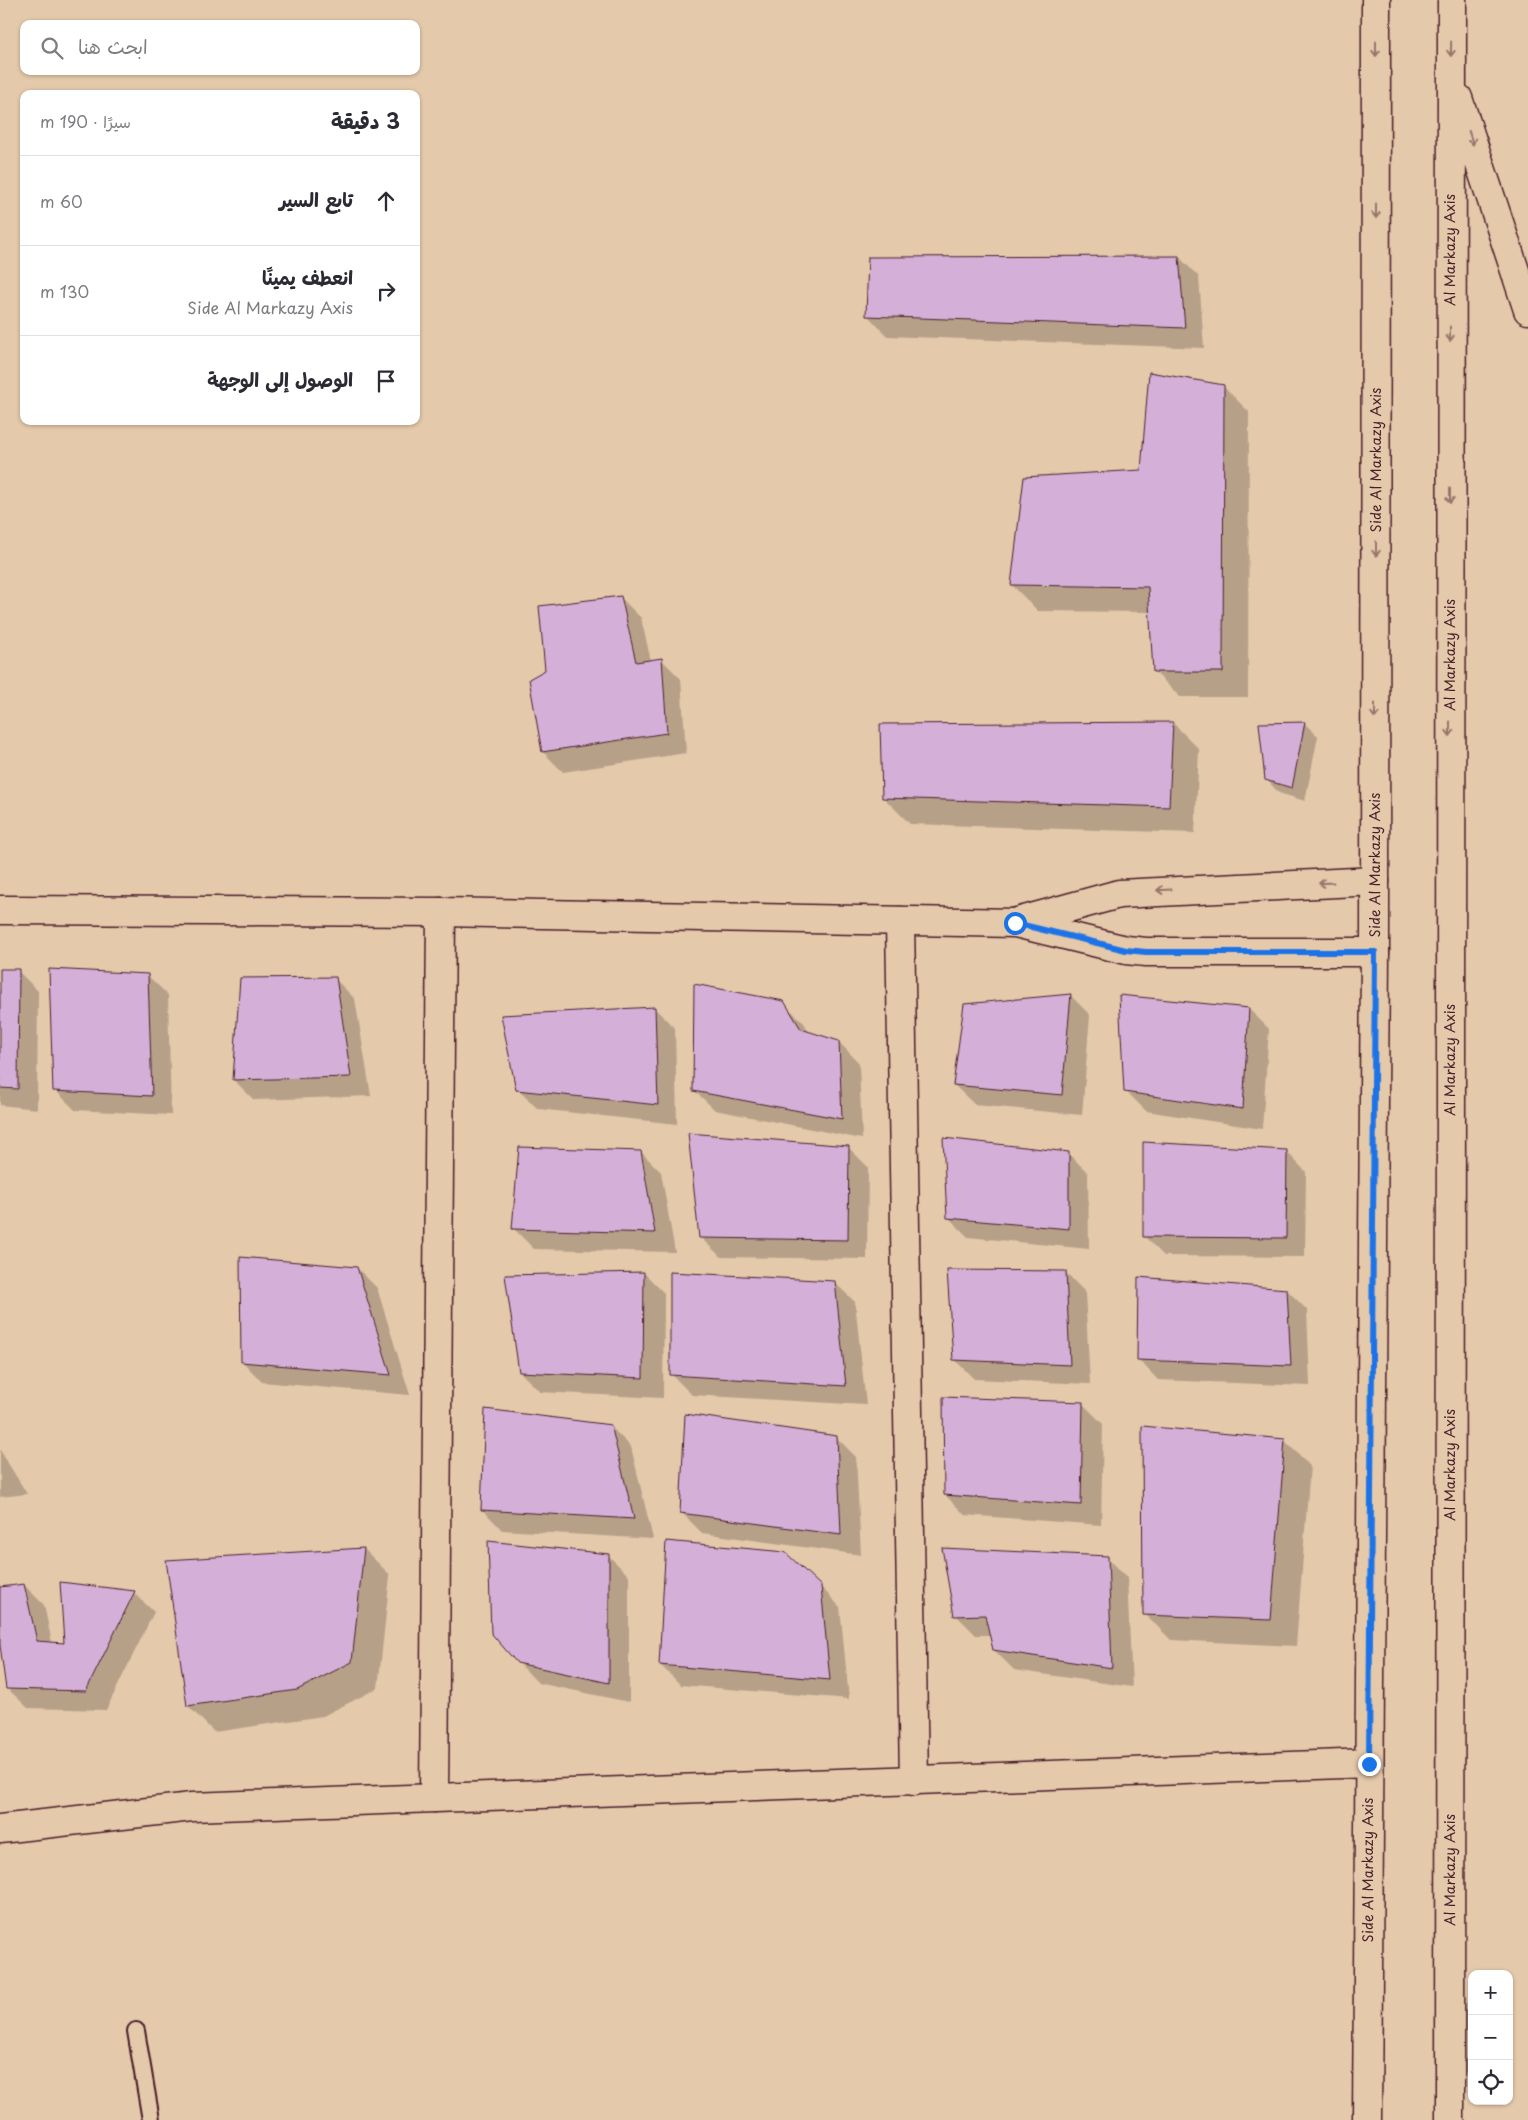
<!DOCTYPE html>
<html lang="ar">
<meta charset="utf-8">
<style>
body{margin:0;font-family:"Playpen Sans","Playpen Sans Arabic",sans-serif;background:#f7f7f7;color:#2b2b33;direction:rtl}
.controls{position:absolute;right:15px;bottom:15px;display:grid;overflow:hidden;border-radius:10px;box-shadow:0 1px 4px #0004}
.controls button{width:45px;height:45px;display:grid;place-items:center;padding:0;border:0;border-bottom:1px solid #e1e1e2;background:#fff;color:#2b2b33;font:25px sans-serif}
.stop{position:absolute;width:15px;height:15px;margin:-11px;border:4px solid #1a73e8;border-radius:50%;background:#fff}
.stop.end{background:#1a73e8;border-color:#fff;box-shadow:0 1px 5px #0008}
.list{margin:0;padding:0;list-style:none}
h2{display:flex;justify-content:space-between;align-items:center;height:65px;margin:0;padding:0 20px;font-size:21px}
h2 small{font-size:16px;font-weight:400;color:#7c7c81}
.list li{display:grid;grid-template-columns:32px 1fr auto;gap:15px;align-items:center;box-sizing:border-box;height:90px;padding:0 20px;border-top:1px solid #e1e1e2}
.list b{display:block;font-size:19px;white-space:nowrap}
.list p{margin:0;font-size:16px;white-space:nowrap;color:#7c7c81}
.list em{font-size:16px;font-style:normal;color:#7c7c81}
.icon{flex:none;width:28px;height:28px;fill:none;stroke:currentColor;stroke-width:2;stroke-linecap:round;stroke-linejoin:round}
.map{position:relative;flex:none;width:1528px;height:2120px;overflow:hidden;direction:ltr}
.search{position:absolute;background:#fff;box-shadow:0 1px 4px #0004;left:20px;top:20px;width:400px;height:55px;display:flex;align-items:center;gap:12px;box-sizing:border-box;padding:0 18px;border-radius:10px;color:#7c7c81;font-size:19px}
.panel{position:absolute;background:#fff;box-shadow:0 1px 4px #0004;left:20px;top:90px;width:400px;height:335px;border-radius:10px;direction:rtl}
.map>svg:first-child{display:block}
.shadow{fill:#0003}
.building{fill:#d4b0d9;stroke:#4a1f2b}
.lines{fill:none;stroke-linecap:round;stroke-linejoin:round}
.service-casing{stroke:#4a1f2b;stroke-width:20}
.minor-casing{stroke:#4a1f2b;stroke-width:31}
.secondary-casing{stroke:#4a1f2b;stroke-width:31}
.trunk-casing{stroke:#4a1f2b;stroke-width:31}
.service{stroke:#e4c9ab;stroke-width:16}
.minor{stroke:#e4c9ab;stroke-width:28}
.secondary{stroke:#e4c9ab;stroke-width:28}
.trunk{stroke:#e4c9ab;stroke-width:28}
.oneway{stroke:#97746b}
.route{stroke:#1a73e8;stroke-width:6}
.labels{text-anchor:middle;stroke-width:4;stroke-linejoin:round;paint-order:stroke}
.street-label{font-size:14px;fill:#4a1f2b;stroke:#e4c9ab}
</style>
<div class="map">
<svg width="1528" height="2120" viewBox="0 0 1528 2120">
<rect width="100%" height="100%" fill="#e4c9ab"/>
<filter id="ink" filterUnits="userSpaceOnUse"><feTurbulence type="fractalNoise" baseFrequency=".02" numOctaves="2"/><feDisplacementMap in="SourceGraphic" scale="10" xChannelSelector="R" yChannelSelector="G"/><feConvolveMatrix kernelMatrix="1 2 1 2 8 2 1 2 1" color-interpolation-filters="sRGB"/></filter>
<g filter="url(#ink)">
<g class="shadow">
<polygon points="1179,257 1199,277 1204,348 887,336 867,315"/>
<polygon points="1223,386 1249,412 1248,697 1180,697 1154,671 1151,612 1038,611 1012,585 1142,471"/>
<polygon points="621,598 641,618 651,661 661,659 681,679 686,753 563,772 543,752 546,671"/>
<polygon points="1173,723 1199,749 1195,833 910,824 883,797"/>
<polygon points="1304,723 1318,736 1305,801 1279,793 1266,779"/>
<polygon points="0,970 18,971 38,991 37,1109 0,1105"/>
<polygon points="147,975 168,995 171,1115 75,1110 55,1090"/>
<polygon points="335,979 355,999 371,1096 254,1100 234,1080"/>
<polygon points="1070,995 1090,1015 1082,1115 975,1105 954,1085"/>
<polygon points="783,1003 804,1023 810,1034 839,1042 859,1063 862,1139 715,1110 694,1090"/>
<polygon points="654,1008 675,1028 677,1124 538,1109 517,1089"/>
<polygon points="1249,1009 1269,1029 1262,1129 1146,1111 1126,1091"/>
<polygon points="848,1147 868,1167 867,1259 721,1257 700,1237"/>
<polygon points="1286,1151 1306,1172 1305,1257 1164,1256 1144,1236"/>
<polygon points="641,1152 661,1172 675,1252 534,1249 514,1229"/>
<polygon points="1068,1153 1088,1173 1089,1249 968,1237 948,1217"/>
<polygon points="357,1268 377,1288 410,1395 262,1382 242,1361"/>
<polygon points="1065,1272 1085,1292 1090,1384 974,1379 954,1359"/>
<polygon points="644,1273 664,1293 663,1398 540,1392 520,1372"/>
<polygon points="834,1282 855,1302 866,1405 692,1395 672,1375"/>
<polygon points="1287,1290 1307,1310 1310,1386 1158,1380 1138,1359"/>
<polygon points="1083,1404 1103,1424 1101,1525 965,1515 945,1495"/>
<polygon points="611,1427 631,1447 653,1539 502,1530 482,1509"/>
<polygon points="836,1437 856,1457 861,1555 702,1533 682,1513"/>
<polygon points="1284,1440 1310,1466 1296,1646 1171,1640 1145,1614"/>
<polygon points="0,1450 27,1494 0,1497"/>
<polygon points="364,1549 390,1575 378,1688 323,1716 214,1732 188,1706 167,1561"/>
<polygon points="609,1556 629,1576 629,1702 538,1683 518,1662"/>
<polygon points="1107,1558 1127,1578 1132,1687 1014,1670 994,1650 991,1635 976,1635 956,1615"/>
<polygon points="24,1585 44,1605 52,1643 65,1644 134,1593 154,1612 106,1710 28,1708 7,1688 0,1636 0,1589"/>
<polygon points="820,1586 840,1607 849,1699 681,1685 660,1665"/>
</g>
<g class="building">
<polygon points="1179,256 1185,328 866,316 868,257"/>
<polygon points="1149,372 1224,385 1223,672 1153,672 1148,587 1011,585 1024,477 1141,470"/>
<polygon points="621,596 636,662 662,658 667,733 542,752 529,679 545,670 539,606"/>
<polygon points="1173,722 1169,807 882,798 880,724"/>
<polygon points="1305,722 1292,788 1265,780 1259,723"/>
<polygon points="0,969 19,969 18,1089 0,1088"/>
<polygon points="49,969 148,974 152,1096 53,1091"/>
<polygon points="336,977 351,1077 233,1080 240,978"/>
<polygon points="694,984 784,1001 801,1029 839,1041 842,1119 693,1091"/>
<polygon points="1071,994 1062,1095 953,1085 964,1004"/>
<polygon points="1119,995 1249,1008 1243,1109 1124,1092"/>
<polygon points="655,1007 658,1105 516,1090 501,1015"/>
<polygon points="688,1133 849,1146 848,1240 699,1238"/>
<polygon points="943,1138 1069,1152 1069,1229 947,1218"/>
<polygon points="1143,1142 1287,1150 1286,1238 1143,1237"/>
<polygon points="519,1147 641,1151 655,1233 512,1229"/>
<polygon points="240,1257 357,1267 391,1375 241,1362"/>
<polygon points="947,1270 1066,1271 1070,1365 953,1360"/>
<polygon points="644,1272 643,1378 519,1372 505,1275"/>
<polygon points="670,1272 835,1281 846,1386 670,1375"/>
<polygon points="1138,1277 1287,1289 1291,1366 1137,1360"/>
<polygon points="943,1397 1083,1402 1081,1505 944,1495"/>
<polygon points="485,1409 611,1425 634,1519 481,1510"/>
<polygon points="685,1414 837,1436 841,1535 680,1513"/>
<polygon points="1142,1426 1285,1439 1271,1620 1143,1615"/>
<polygon points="488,1541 609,1554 609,1683 517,1663 491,1633"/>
<polygon points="666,1541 785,1552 821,1586 830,1680 659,1665"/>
<polygon points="364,1548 352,1662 297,1690 187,1706 166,1560"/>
<polygon points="942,1548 1108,1556 1112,1668 993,1650 985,1615 954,1616"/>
<polygon points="60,1582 135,1591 86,1691 6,1689 0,1645 0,1587 24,1584 37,1641 64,1643"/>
</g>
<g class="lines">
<g class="service-casing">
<polyline id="service" points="136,2031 151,2120"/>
</g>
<g class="minor-casing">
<g id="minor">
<polyline points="0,910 441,912 1015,923 1126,950 1146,952 1375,952"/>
<polyline points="900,921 914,1781"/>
<polyline points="1017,922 1119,894 1375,881"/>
<polyline points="434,1798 441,912"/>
<polyline points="0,1829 192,1807 1369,1763"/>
</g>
</g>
<g class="secondary-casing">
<polyline id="secondary" points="1367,2120 1375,952 1376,0"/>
</g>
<g class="trunk-casing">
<g id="trunk">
<polyline points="1458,98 1528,310"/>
<polyline points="1450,2120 1452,0"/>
</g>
</g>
<use href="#service" class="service"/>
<use href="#minor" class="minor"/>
<use href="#secondary" class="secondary"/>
<use href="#trunk" class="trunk"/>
</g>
<defs><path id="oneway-shaft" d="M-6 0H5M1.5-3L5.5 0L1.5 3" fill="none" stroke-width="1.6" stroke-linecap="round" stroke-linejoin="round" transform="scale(1.25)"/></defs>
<g class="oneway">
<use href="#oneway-shaft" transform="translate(1376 49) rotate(90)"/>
<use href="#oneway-shaft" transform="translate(1451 49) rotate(91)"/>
<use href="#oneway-shaft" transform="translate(1471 138) rotate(72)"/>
<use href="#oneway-shaft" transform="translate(1376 211) rotate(90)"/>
<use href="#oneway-shaft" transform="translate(1450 334) rotate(90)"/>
<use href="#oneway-shaft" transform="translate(1450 496) rotate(90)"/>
<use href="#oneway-shaft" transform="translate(1376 549) rotate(90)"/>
<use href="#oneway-shaft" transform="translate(1375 711) rotate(90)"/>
<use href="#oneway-shaft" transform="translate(1450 729) rotate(90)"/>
<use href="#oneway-shaft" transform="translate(1326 883) rotate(177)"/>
<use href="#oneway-shaft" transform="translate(1164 890) rotate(177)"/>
</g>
</g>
<g class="lines" filter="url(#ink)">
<polyline class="route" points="1015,923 1126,950 1146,952 1375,952 1369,1764"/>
</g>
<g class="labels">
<g class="street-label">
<text transform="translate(1450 250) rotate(-90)" y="5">Al Markazy Axis</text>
<text transform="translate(1376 460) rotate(-90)" y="5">Side Al Markazy Axis</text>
<text transform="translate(1450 655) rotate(-90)" y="5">Al Markazy Axis</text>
<text transform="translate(1375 865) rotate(-90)" y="5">Side Al Markazy Axis</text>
<text transform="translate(1450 1060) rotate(-90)" y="5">Al Markazy Axis</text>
<text transform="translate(1450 1465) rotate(-90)" y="5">Al Markazy Axis</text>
<text transform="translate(1368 1870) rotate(-90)" y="5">Side Al Markazy Axis</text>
<text transform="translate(1450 1870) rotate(-90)" y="5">Al Markazy Axis</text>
</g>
</g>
</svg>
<div class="controls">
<button>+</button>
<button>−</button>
<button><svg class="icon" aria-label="locate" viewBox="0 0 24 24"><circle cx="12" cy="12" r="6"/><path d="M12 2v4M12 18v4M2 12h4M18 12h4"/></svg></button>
</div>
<div class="stop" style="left:1015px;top:923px"></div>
<div class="stop end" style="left:1369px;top:1764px"></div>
<div class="search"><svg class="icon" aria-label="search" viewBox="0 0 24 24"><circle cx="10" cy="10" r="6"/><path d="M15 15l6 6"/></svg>ابحث هنا</div>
<section class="panel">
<h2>3 دقيقة<small>سيرًا · 190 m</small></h2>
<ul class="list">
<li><svg class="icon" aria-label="ahead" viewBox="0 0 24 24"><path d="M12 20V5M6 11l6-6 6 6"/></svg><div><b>تابع السير</b></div><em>60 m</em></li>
<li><svg class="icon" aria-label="right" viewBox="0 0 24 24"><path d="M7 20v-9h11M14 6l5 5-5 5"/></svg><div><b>انعطف يمينًا</b><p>Side Al Markazy Axis</p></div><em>130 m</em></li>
<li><svg class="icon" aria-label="arrive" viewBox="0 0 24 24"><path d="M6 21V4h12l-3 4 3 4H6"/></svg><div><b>الوصول إلى الوجهة</b></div></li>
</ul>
</section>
</div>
